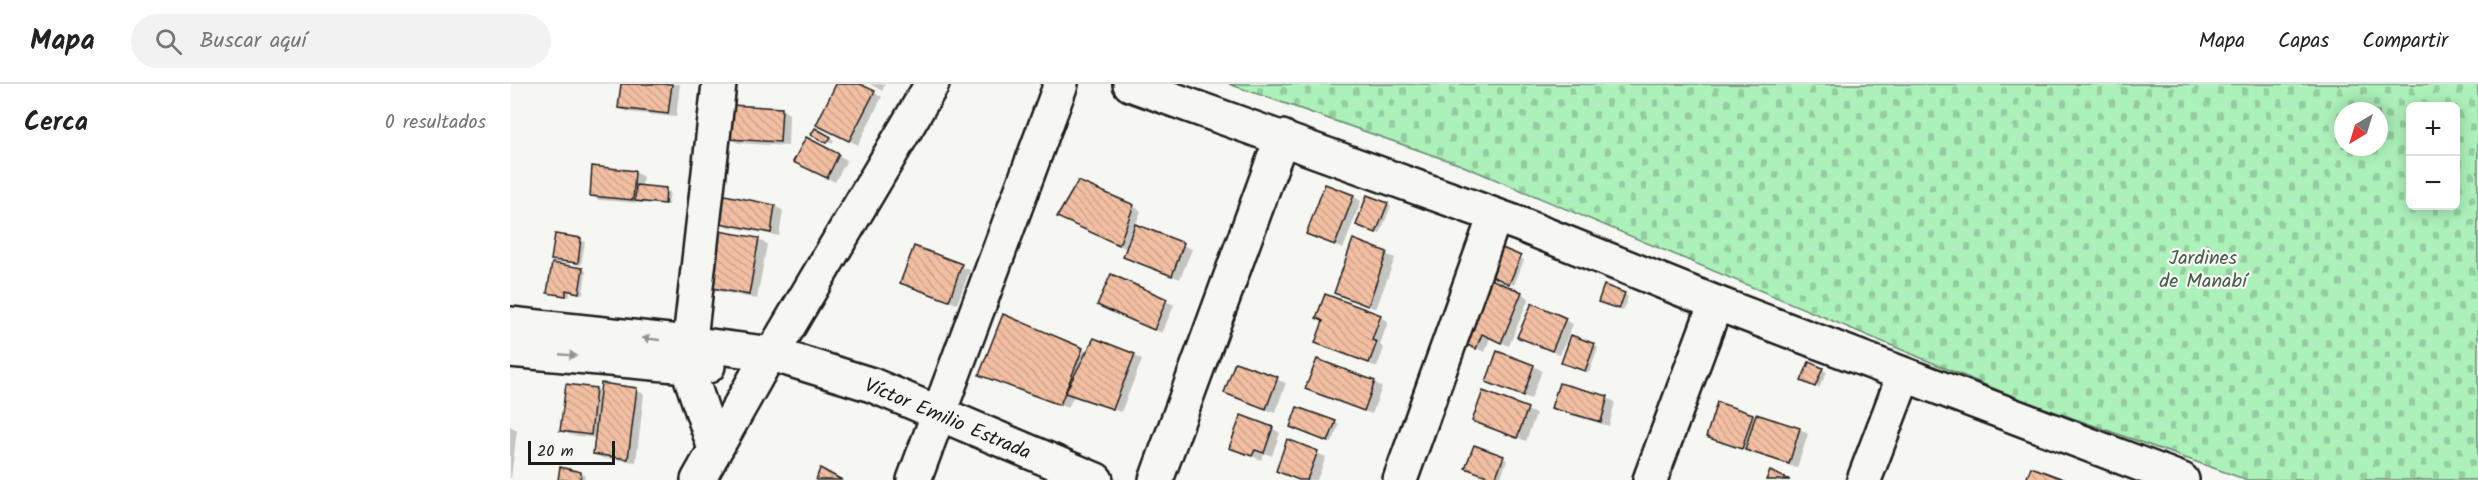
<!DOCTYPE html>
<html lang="es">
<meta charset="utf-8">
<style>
body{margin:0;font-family:Kalam,sans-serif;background:#f2f2f2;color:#222}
.controls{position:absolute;right:18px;top:18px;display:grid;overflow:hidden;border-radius:9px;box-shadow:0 3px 15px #0003}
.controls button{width:54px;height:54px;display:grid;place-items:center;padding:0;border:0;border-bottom:2px solid #e0e0e0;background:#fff;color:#222;font:30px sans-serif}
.compass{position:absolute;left:1824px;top:18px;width:54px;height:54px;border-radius:50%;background:#fff;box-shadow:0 3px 15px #0003;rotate:218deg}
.scale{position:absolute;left:18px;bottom:15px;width:87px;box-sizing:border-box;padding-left:6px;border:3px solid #1c1c1c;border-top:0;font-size:16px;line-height:21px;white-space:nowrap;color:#1c1c1c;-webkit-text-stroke:4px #f6f6f2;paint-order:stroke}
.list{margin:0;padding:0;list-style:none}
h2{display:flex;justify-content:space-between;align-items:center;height:78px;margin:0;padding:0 24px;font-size:26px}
h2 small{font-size:20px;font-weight:400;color:#767676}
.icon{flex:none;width:33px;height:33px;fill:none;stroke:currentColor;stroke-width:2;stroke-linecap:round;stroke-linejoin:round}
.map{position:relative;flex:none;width:1968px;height:396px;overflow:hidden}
header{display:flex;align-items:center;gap:36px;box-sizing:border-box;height:84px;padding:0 30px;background:#fff;border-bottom:2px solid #e0e0e0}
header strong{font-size:28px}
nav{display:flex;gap:33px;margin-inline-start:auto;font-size:21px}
.search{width:420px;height:54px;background:#f2f2f2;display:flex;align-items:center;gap:15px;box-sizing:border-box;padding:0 21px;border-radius:33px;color:#767676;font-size:22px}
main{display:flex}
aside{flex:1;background:#fff}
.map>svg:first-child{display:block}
.cemetery{fill:url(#cemetery-stones);stroke:#64866b;stroke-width:1.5;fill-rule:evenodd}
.shadow{fill:#0003}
.building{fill:url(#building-back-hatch);stroke:#1c1c1c;stroke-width:1.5}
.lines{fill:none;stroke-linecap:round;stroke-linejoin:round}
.minor-casing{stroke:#1c1c1c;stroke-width:38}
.minor{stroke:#f6f6f2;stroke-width:33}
.oneway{fill:#949492}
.labels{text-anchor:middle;stroke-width:4.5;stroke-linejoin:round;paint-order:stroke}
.park-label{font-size:20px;fill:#475c4b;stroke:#f6f6f2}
.street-label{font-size:20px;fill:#1c1c1c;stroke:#f6f6f2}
</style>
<header>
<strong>Mapa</strong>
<div class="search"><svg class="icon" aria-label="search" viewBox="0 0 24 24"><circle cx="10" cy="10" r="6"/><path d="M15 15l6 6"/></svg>Buscar aquí</div>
<nav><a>Mapa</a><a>Capas</a><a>Compartir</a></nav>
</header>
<main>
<aside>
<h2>Cerca<small>0 resultados</small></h2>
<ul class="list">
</ul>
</aside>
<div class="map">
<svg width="1968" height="396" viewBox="0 0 1968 396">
<defs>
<pattern id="cemetery-stones" width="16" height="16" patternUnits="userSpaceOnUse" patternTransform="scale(1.5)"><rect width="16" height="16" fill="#acf0ba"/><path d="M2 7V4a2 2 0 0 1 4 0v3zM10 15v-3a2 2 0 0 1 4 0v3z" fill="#93cd9f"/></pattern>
<pattern id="building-back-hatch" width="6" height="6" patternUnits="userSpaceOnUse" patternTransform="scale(1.5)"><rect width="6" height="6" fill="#f2bfa3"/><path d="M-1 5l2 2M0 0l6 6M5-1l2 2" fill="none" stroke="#cfa48c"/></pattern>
</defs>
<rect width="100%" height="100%" fill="#f6f6f2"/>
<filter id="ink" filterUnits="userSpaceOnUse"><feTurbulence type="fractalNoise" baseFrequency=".0167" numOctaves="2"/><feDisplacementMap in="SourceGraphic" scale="12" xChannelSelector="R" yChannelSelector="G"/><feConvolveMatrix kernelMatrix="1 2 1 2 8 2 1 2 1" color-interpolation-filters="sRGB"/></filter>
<g filter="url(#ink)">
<path class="cemetery" d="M719,0H1968V396H1737L1509,315L951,81ZM1900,22H1946V122H1900ZM1833,27H1869V63H1833Z"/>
<g class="shadow">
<polygon points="112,0 170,0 166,33 118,28 110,23"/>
<polygon points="327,0 347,0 372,13 348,61 316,45"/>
<polygon points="360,0 375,0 372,7"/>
<polygon points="271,25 279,30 278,62 228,59 220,55"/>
<polygon points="305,46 324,56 322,60 303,50"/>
<polygon points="297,55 337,76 325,98 293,82"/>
<polygon points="125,88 133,93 132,103 160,108 158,121 89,116 81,111"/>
<polygon points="843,112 851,117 833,165 798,150"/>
<polygon points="877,120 881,122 870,150 851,143"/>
<polygon points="265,122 273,127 269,152 215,142 207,138"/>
<polygon points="623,122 631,127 625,142 682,165 670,195 623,177 617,165 556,137"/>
<polygon points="210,148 249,156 257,160 247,215 202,206"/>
<polygon points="71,156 75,158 71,181 43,175"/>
<polygon points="844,157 885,174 866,225 826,208"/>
<polygon points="405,164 460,186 447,220 400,203"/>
<polygon points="1010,174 1014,176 1004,201 977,189"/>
<polygon points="72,185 76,187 73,210 60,207 60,213 39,208"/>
<polygon points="602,192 664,221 652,249 597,225"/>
<polygon points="1011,209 1019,214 999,262 980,254 975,268 956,260"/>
<polygon points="1114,210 1118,213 1113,227 1094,220"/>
<polygon points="870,233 878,237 870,261 874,264 867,283 807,259"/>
<polygon points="1055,236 1063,240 1050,271 1017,257"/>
<polygon points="1084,261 1088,264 1079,289 1057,281"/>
<polygon points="572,265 578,268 624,271 632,276 611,328 563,313 558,324 471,290"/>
<polygon points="726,280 776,299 765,329 716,309"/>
<polygon points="1300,280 1317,288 1309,304 1297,298"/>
<polygon points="1024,282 1032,287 1021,315 977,297"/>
<polygon points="864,298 872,303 862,330 797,305"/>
<polygon points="86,305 91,308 126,306 134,310 126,378 92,374 84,369 86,354 60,351 52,346"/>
<polygon points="974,309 1026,330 1016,357 964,336"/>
<polygon points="1097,314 1105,318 1099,342 1051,328 1043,324"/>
<polygon points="1242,331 1290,345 1298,350 1287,384 1206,357 1197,353"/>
<polygon points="825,339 829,341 822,359 785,345"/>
<polygon points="0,342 7,346 1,394 0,394"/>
<polygon points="762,344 770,349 762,372 754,369 751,376 721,363"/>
<polygon points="778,357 816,373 807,396 788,396 768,387"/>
<polygon points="965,363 997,376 990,396 961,386"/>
<polygon points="71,389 75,391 74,396 49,396"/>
</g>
<g class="building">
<polygon points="111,0 162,0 158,30 108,24"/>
<polygon points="326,0 350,0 365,7 339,57 306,41"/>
<polygon points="220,21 272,24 270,58 219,55"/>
<polygon points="305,44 321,53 317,59 301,51"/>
<polygon points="296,53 329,70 317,94 283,78"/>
<polygon points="82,82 125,87 123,116 80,112"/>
<polygon points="568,97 624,121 609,161 547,133"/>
<polygon points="815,100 844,111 825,161 796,150"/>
<polygon points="126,101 156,104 155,120 125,117"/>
<polygon points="210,110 265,121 261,149 205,138"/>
<polygon points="857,111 878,119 866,149 846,141"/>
<polygon points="625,140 674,159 662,192 613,173"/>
<polygon points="209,147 249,154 239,211 192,202 204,176"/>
<polygon points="45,150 71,154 68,179 41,176"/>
<polygon points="843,155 877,168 858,222 824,209"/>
<polygon points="983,160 1011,172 999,200 971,187"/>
<polygon points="404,162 452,180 439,217 390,199"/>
<polygon points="42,179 73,184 69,209 56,206 56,212 37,209"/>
<polygon points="601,190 657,215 644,246 587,221"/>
<polygon points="973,192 1012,208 991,259 972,250 966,265 946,256"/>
<polygon points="1094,201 1115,209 1109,225 1088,218"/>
<polygon points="815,210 871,231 862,256 867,258 859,279 805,259 813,237 806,234"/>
<polygon points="1022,219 1056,234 1042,267 1007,253"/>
<polygon points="493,230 573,264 550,321 469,291"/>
<polygon points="1061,251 1085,260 1075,287 1051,279"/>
<polygon points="584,254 625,270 603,325 555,309"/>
<polygon points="987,267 1024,281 1013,312 976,298"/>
<polygon points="807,275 865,297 854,327 795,305"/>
<polygon points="725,278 768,293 756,325 714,309"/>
<polygon points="1299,278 1313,284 1305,303 1291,297"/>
<polygon points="91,299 127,304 118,375 83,370"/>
<polygon points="1049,299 1098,312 1091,338 1041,324"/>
<polygon points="56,300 86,304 81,351 50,347"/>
<polygon points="973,307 1018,324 1007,354 962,337"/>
<polygon points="1207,318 1243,330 1232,365 1196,353"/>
<polygon points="787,323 826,337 818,358 780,343"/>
<polygon points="1246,330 1290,344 1279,380 1235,366"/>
<polygon points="731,331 763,343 754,369 745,366 742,372 719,364"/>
<polygon points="777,355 808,367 797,396 789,396 766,387"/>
<polygon points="964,361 994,372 985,395 955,384"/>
<polygon points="50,383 71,388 70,396 48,396"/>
<polygon points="1521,383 1556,396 1516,396"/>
<polygon points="310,384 332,396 306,396"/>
<polygon points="1260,387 1280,396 1256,396"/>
</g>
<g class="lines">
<g class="minor-casing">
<g id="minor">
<polyline points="620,0 1009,140 1206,219 1672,396"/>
<polyline points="0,240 178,259 262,270 362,301 586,396"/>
<polyline points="0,266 177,282 198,282"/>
<polyline points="205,365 177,282 209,0"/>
<polyline points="188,396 253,281 262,270 422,0"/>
<polyline points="404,396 551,0"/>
<polyline points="646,396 772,53"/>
<polyline points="890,396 985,132"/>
<polyline points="1140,396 1206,219"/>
<polyline points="1354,396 1394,291"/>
</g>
</g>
<use href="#minor" class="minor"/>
</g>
<defs><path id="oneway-solid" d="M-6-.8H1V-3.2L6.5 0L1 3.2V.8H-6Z" transform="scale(1.5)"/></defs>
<g class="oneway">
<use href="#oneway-solid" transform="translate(141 255) rotate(-174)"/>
<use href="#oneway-solid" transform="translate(58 271) rotate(5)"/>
</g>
</g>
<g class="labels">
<g class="park-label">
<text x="1693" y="180">Jardines<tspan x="1693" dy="23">de Manabí</tspan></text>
</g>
<g class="street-label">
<text transform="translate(438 334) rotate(23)" y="7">Víctor Emilio Estrada</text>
</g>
</g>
</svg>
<div class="controls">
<button>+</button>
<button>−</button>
</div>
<svg class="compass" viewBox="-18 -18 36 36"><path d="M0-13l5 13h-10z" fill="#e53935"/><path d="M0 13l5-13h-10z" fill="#767676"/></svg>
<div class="scale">20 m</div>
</div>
</main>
